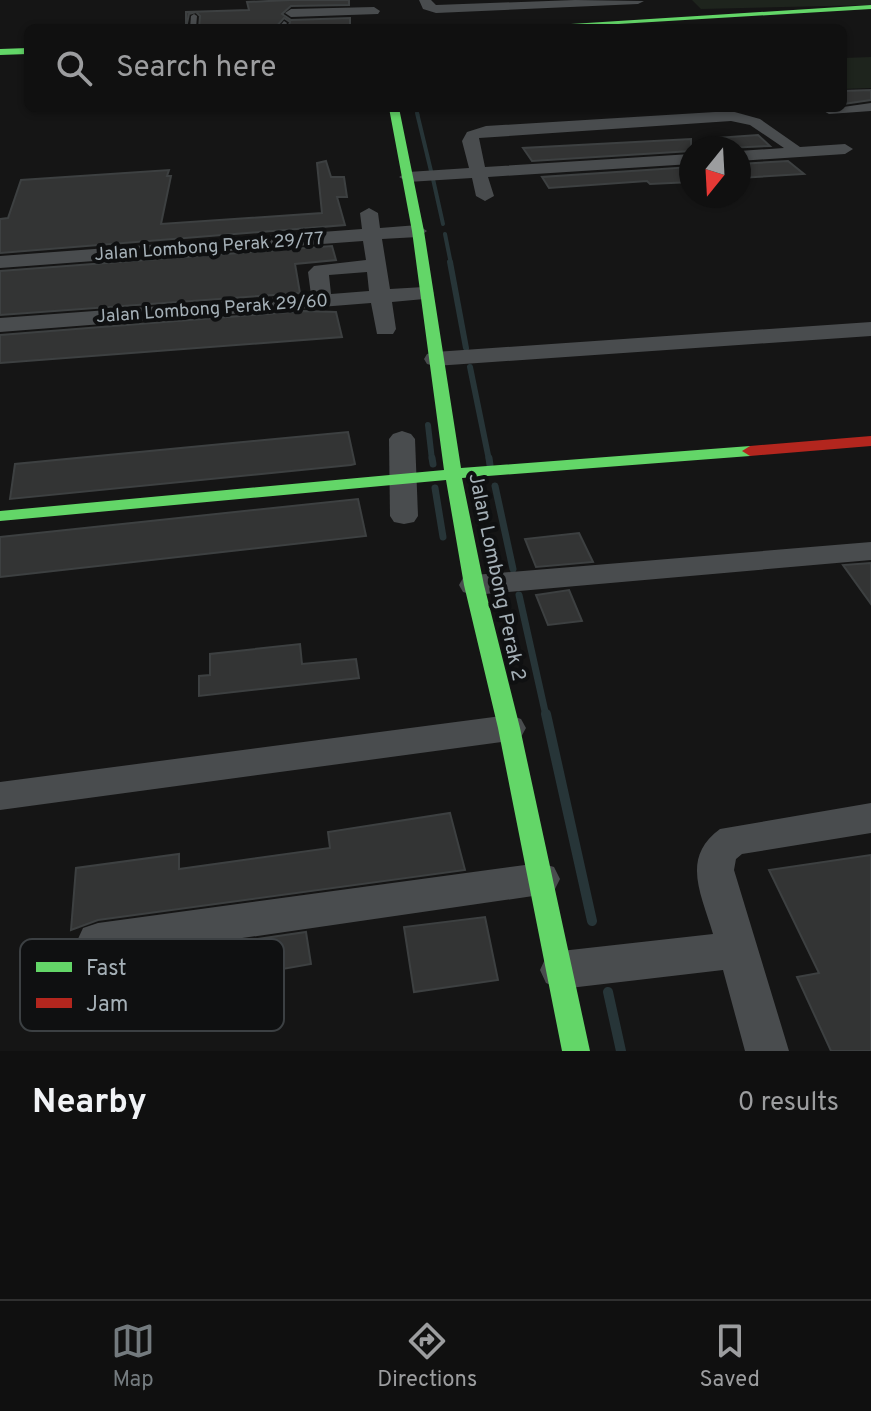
<!DOCTYPE html>
<style>
body{margin:0;font-family:Overpass,sans-serif;background:#1e1e1e;color:#f1f3f6}
.compass{position:absolute;left:679px;top:136px;width:72px;height:72px;border-radius:50%;background:#101010;box-shadow:0 2px 6px #0004;rotate:198deg}
.list{margin:0;padding:0;list-style:none}
h2{display:flex;justify-content:space-between;align-items:center;height:104px;margin:0;padding:0 32px;font-size:34px}
h2 small{font-size:26px;font-weight:400;color:#9c9d9f}
.icon{flex:none;width:44px;height:44px;fill:none;stroke:currentColor;stroke-width:2;stroke-linecap:round;stroke-linejoin:round}
.map{position:relative;flex:none;width:871px;height:1051px;overflow:hidden}
.search{position:absolute;background:#101010;box-shadow:0 2px 6px #0004;left:24px;right:24px;top:24px;height:88px;display:flex;align-items:center;gap:20px;box-sizing:border-box;padding:0 28px;border-radius:12px;color:#9c9d9f;font-size:30px}
.sheet{height:248px;background:#101010}
nav{display:flex;justify-content:space-around;align-items:center;box-sizing:border-box;height:112px;border-top:2px solid #303030;background:#101010;font-size:22px;color:#9c9d9f}
nav a{display:grid;justify-items:center;gap:4px}
nav .on{color:#737a7e}
.map>svg:first-child{display:block}
.green{fill:#1e241d}
.lines{fill:none;stroke-linecap:round;stroke-linejoin:round}
.stream-far4{stroke:#273538;stroke-width:3}
.stream-far3{stroke:#273538;stroke-width:4}
.stream-far2{stroke:#273538;stroke-width:6}
.stream-far1{stroke:#273538;stroke-width:7}
.stream{stroke:#273538;stroke-width:10}
.building{fill:#333434;stroke:#3d4041;stroke-width:2}
.lane{fill:#494c4e;fill-rule:evenodd}
.street{fill:#494c4e;fill-rule:evenodd}
.fast{fill:#63d668;fill-rule:evenodd}
.jam{fill:#b3261e;fill-rule:evenodd}
.labels{text-anchor:middle;stroke-width:8;stroke-linejoin:round;paint-order:stroke}
.far-street-label{font-size:18px;fill:#a5b0b7;stroke:#0f1011}
.street-label{font-size:20px;fill:#a5b0b7;stroke:#0f1011}
.key{fill:#0f1011;stroke:#3c4043;stroke-width:2}
.key-label{font-size:22px;fill:#a5b0b7}
</style>
<div class="map">
<svg width="871" height="1051" viewBox="0 0 871 1051">
<rect width="100%" height="100%" fill="#151515"/>
<g class="green">
<polygon points="692,0 871,0 871,5 701,9"/>
<polygon points="871,57 871,88 843,89 843,58"/>
</g>
<g class="lines">
<polyline class="stream-far4" points="416,108 418,115"/>
<g class="stream-far3">
<polyline points="417,113 431,171"/>
<polyline points="433,179 443,224"/>
<polyline points="445,234 451,264"/>
</g>
<g class="stream-far2">
<polyline points="450,262 466,348"/>
<polyline points="470,367 489,460"/>
<polyline points="428,425 432,460"/>
</g>
<g class="stream-far1">
<polyline points="432,458 433,464"/>
<polyline points="489,458 490,465"/>
<polyline points="495,486 513,569"/>
<polyline points="435,488 443,537"/>
<polyline points="519,595 546,716"/>
</g>
<g class="stream">
<polyline points="546,714 592,921"/>
<polyline points="608,992 621,1051"/>
</g>
</g>
<g class="building">
<polygon points="290,0 349,0 349,5 291,6 282,14 291,20 350,18 350,28 288,28 290,22 284,18 275,28 199,28 200,16 196,12 189,14 186,28 186,12 249,10 247,2"/>
<polygon points="871,90 871,100 843,104 843,91"/>
<polygon points="758,135 770,146 726,148 715,138"/>
<polygon points="691,139 691,151 532,161 523,148"/>
<polygon points="326,161 331,177 344,177 347,197 337,197 345,225 0,253 0,219 8,218 21,180 169,170 167,176 171,176 161,224 322,213 317,163"/>
<polygon points="788,161 804,174 739,178 739,164"/>
<polygon points="691,167 691,182 650,184 647,181 549,188 542,177"/>
<polygon points="332,246 336,260 295,264 300,293 0,315 0,271"/>
<polygon points="303,311 336,312 342,337 0,363 0,335"/>
<polygon points="348,432 355,464 351,465 10,499 15,464"/>
<polygon points="358,499 366,536 0,577 0,537"/>
<polygon points="579,533 593,562 536,567 525,539"/>
<polygon points="871,563 871,604 843,565"/>
<polygon points="569,590 582,621 548,625 536,595"/>
<polygon points="300,644 302,664 356,659 359,678 199,696 199,676 210,675 210,654"/>
<polygon points="450,813 465,870 98,920 71,930 76,868 179,854 179,869 330,848 328,832"/>
<polygon points="871,855 871,1051 831,1051 797,977 819,973 769,870"/>
<polygon points="485,917 498,980 414,992 404,927"/>
<polygon points="306,932 311,964 168,989 167,952"/>
</g>
<g class="lines">
<g class="lane">
<polygon points="194,14 197,16 196,28 190,28 191,16"/>
<polygon points="284,21 287,23 284,28 278,28"/>
</g>
<g class="street">
<polygon points="419,0 431,0 436,5 575,0 644,1 638,4 436,13 423,9"/>
<polygon points="374,7 380,11 378,14 291,17 285,13 291,9"/>
<polygon points="871,103 871,111 829,114 822,110"/>
<polygon points="731,111 760,119 800,147 845,144 853,149 845,154 739,161 739,151 784,148 750,125 731,121 479,138 485,167 691,154 691,164 488,177 494,196 485,201 476,196 472,178 408,182 399,177 408,172 469,168 462,141 467,132 486,126"/>
<path d="M369,208L378,213L380,228L418,225L427,231L418,237L382,239L390,289L424,287L434,293L424,299L392,302L396,329L393,334H377L371,303L0,332V318L311,295L308,272L314,266L366,260L363,241L0,268V256L362,229L360,213ZM367,272L369,291L331,294L329,275Z"/>
<polygon points="871,322 871,336 435,366 427,364 424,359 427,354 435,352"/>
<polygon points="402,431 411,434 415,439 418,516 414,522 404,524 394,522 390,516 389,439 393,434"/>
<polygon points="871,542 871,560 474,595 463,592 459,585 463,578 474,575"/>
<polygon points="509,715 521,719 526,728 521,737 509,741 0,810 0,782"/>
<path d="M871,803V833L742,854L736,859L734,870L789,1051H745L723,970L561,989L546,983L540,970L546,957L561,951L713,934C702,895 680,858 720,829Z"/>
<polygon points="540,863 554,867 560,879 554,891 540,895 98,959 83,954 77,941 83,928 98,923"/>
</g>
<g class="fast">
<polygon points="871,5 871,9 552,28 507,28"/>
<polygon points="28,48 28,54 0,55 0,49"/>
<polygon points="389,108 399,108 424,231 461,468 750,446 758,451 750,456 462,478 484,585 520,728 590,1051 562,1051 498,728 464,585 446,480 0,521 0,511 444,470 412,231"/>
</g>
<polygon class="jam" points="871,436 871,446 750,456 742,451 750,446"/>
</g>
<g class="labels">
<g class="far-street-label">
<text transform="translate(209 246) rotate(-4)" y="6">Jalan Lombong Perak 29/77</text>
<text transform="translate(212 308) rotate(-4)" y="6">Jalan Lombong Perak 29/60</text>
</g>
<g class="street-label">
<text transform="translate(498 577) rotate(78)" y="7">Jalan Lombong Perak 2</text>
</g>
</g>
<rect x="20" y="939" width="264" height="92" rx="12" class="key"/>
<rect x="36" y="962" width="36" height="10" fill="#63d668"/>
<rect x="36" y="998" width="36" height="10" fill="#b3261e"/>
<g class="key-label">
<text x="86" y="975">Fast</text>
<text x="86" y="1011">Jam</text>
</g>
</svg>
<svg class="compass" viewBox="-18 -18 36 36"><path d="M0-13l5 13h-10z" fill="#e53935"/><path d="M0 13l5-13h-10z" fill="#9c9d9f"/></svg>
<div class="search"><svg class="icon" aria-label="search" viewBox="0 0 24 24"><circle cx="10" cy="10" r="6"/><path d="M15 15l6 6"/></svg>Search here</div>
</div>
<section class="sheet">
<h2>Nearby<small>0 results</small></h2>
<ul class="list">
</ul>
</section>
<nav>
<a class="on"><svg class="icon" aria-label="map" viewBox="0 0 24 24"><path d="M3 6l6-2 6 2 6-2v14l-6 2-6-2-6 2zM9 4v14M15 6v14"/></svg>Map</a>
<a><svg class="icon" aria-label="directions" viewBox="0 0 24 24"><path d="M12 3l9 9-9 9-9-9zM9 14v-3h6M13 9l2 2-2 2"/></svg>Directions</a>
<a><svg class="icon" aria-label="saved" viewBox="0 0 24 24"><path d="M7 4h10v16l-5-4-5 4z"/></svg>Saved</a>
</nav>
